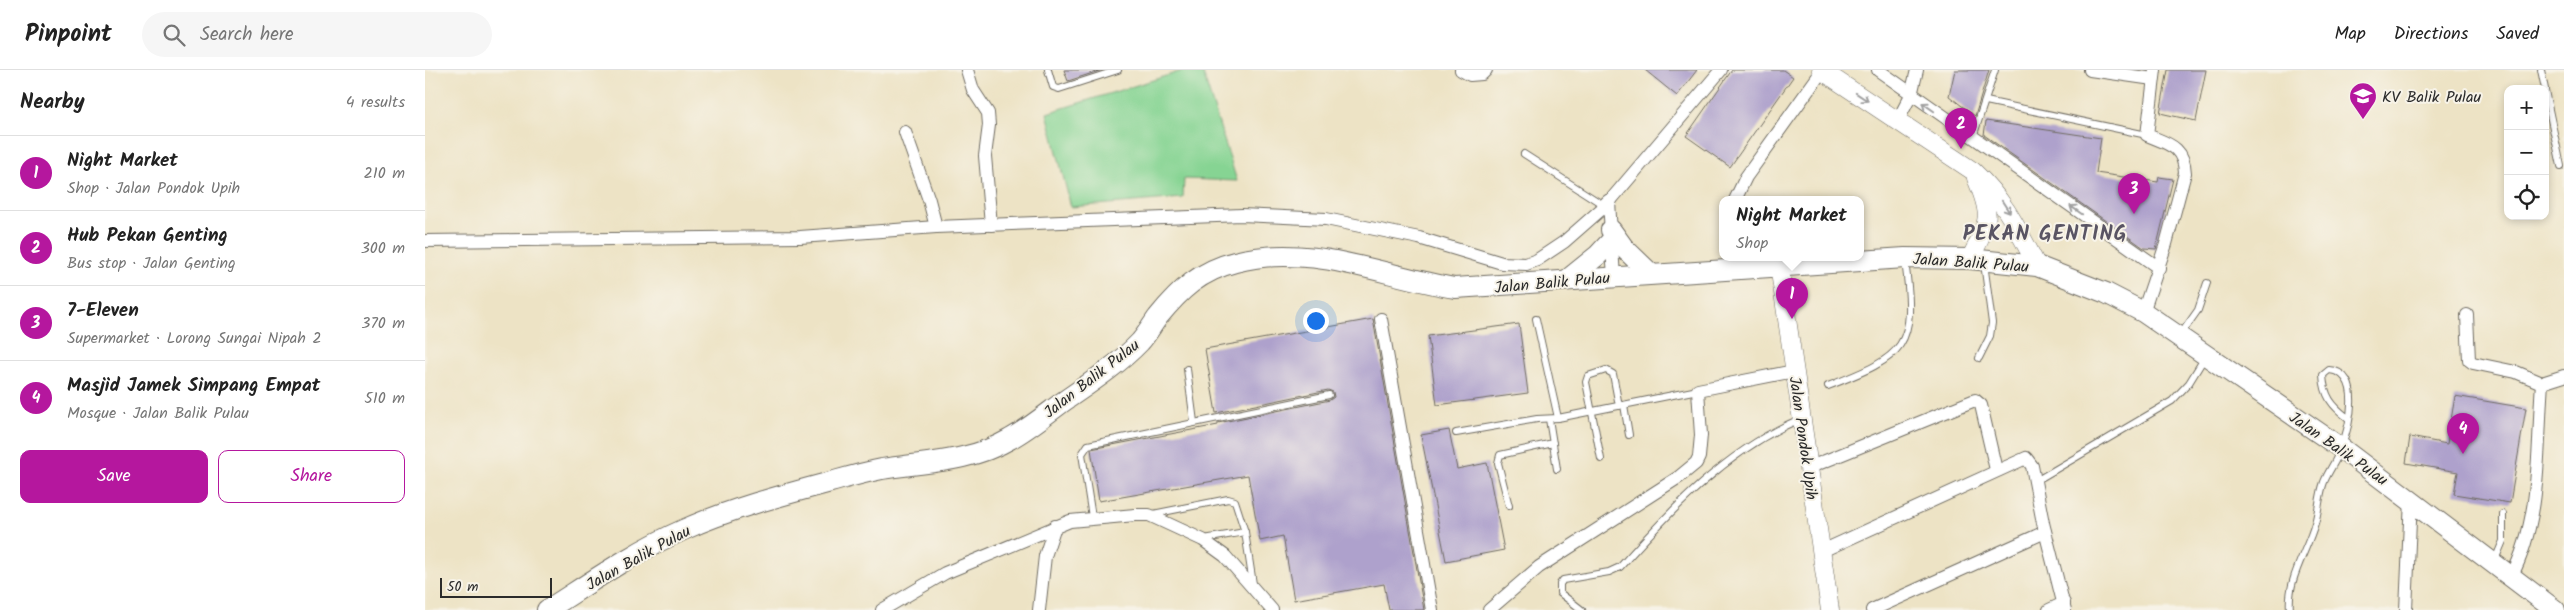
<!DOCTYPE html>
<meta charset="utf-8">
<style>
body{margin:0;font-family:Kalam,sans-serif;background:#f6f6f6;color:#222}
.controls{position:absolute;right:15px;top:15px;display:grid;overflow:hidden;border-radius:10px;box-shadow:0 2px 8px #0003}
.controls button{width:45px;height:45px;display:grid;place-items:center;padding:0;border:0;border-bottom:1px solid #e0e0e0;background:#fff;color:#222;font:25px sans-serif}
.scale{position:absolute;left:15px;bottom:12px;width:112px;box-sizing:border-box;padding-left:5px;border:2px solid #2b2b2b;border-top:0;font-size:14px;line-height:18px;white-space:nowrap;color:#2b2b2b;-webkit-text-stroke:4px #f7f3e8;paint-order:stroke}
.you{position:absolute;left:890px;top:250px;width:18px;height:18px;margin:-12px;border:4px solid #fff;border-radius:50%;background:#1a73e8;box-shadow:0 0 0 8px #1a73e833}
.badge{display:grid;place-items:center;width:32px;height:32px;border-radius:50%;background:#b5179e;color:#fff;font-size:16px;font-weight:700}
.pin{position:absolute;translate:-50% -41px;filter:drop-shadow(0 1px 2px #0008)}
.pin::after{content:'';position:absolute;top:26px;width:18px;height:15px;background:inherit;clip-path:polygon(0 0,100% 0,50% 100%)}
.popup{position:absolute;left:1294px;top:126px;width:145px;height:65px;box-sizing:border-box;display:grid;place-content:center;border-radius:10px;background:#fff;filter:drop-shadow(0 1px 4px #0005);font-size:16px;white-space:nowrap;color:#767676}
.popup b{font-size:19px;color:#222}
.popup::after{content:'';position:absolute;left:50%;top:100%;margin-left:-10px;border:10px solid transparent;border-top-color:#fff}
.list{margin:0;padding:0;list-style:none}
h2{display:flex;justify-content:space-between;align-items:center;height:65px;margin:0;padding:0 20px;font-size:21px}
h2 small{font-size:16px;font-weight:400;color:#767676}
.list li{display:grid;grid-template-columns:32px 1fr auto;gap:15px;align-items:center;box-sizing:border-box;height:75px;padding:0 20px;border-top:1px solid #e0e0e0}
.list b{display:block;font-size:19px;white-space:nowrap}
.list p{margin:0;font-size:16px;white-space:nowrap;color:#767676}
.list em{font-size:16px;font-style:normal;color:#767676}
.actions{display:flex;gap:10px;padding:15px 20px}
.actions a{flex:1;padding:11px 0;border:1px solid #b5179e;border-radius:10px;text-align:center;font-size:18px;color:#b5179e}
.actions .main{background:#b5179e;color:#fff}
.icon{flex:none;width:28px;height:28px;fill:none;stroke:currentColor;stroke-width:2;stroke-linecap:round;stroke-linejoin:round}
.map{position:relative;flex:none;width:2139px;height:540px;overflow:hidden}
header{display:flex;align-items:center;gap:30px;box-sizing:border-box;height:70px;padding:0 25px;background:#fff;border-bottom:1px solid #e0e0e0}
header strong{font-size:24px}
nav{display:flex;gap:28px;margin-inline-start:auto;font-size:18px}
.search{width:350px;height:45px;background:#f6f6f6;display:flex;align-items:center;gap:12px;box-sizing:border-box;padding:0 18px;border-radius:28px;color:#767676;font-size:19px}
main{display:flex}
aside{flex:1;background:#fff}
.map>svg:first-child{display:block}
.green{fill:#86d493;stroke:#58805f}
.building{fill:#aea1cc}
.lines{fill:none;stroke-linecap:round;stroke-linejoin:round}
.service-casing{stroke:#6f6b61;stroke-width:8}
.minor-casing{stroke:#6f6b61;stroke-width:14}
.tertiary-casing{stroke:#6f6b61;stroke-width:17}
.secondary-casing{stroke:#6f6b61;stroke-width:19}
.primary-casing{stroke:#6f6b61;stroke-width:22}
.service{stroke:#fff;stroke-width:6}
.minor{stroke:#fff;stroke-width:12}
.tertiary{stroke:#fff;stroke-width:15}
.secondary{stroke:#fff;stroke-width:18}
.primary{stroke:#fff;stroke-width:20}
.oneway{stroke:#a0a0a0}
.labels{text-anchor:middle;stroke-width:4;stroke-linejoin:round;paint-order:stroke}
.poi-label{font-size:16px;fill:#2b2b2b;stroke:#f7f3e8;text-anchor:start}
.street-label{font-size:16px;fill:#2b2b2b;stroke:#f7f3e8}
.district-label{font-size:21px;font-weight:bold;letter-spacing:1px;fill:#595463;stroke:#f7f3e8}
</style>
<header>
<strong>Pinpoint</strong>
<div class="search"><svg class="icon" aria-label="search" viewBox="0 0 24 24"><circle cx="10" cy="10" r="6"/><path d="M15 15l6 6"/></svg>Search here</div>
<nav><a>Map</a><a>Directions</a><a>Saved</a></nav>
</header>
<main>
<aside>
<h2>Nearby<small>4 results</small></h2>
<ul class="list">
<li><span class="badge">1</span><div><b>Night Market</b><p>Shop · Jalan Pondok Upih</p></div><em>210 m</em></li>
<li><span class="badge">2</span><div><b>Hub Pekan Genting</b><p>Bus stop · Jalan Genting</p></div><em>300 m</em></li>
<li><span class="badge">3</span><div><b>7-Eleven</b><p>Supermarket · Lorong Sungai Nipah 2</p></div><em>370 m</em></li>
<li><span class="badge">4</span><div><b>Masjid Jamek Simpang Empat</b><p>Mosque · Jalan Balik Pulau</p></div><em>510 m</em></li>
</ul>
<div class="actions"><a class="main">Save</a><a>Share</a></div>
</aside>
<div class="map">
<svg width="2139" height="540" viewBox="0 0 2139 540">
<rect width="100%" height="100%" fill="#f7f3e8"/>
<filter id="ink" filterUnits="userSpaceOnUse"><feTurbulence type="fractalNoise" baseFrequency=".02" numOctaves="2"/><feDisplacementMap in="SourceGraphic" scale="10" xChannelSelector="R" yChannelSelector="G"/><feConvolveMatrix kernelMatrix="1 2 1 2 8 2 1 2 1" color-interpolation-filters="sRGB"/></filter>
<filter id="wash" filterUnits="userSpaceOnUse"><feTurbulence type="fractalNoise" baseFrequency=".0096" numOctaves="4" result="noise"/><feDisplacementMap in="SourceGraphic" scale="20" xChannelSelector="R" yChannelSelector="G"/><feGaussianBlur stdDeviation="1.12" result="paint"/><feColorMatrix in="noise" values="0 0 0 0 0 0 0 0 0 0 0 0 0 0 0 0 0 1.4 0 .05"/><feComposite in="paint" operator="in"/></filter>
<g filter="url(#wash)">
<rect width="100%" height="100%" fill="#ede3c5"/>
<polygon class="green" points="760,0 777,0 812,111 759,109 758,128 646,137 622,43"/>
<g id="blocks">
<g class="building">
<polygon points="639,0 677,0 643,11"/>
<polygon points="1220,0 1272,0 1252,26"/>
<polygon points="1307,0 1358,0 1368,7 1305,97 1261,66"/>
<polygon points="1530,0 1564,0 1550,46 1524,26"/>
<polygon points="1743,0 1781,0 1771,51 1735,43"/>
<polygon points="1561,51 1676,68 1671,103 1733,112 1734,107 1748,109 1731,179 1719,178 1559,65"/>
<polygon points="948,249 999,540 964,540 959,514 869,530 858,466 835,471 823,405 674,431 666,379 793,355 793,353 905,330 909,327 908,322 903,320 791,343 780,279"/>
<polygon points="1094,254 1103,323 1012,335 1003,266"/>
<polygon points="2030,326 2101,338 2085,433 2029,424 2033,402 1981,393 1985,367 2022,374"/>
<polygon points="1024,360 1032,399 1062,393 1079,480 1021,491 996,365"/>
</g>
</g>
</g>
<g filter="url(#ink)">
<use href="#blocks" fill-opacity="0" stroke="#6f6b61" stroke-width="1"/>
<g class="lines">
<g class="service-casing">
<g id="service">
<polyline points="623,0 628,17 634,19 693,0"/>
<polyline points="2116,0 2120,19"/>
<polyline points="2120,21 2136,96"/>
<polyline points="1561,31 1722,65"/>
<polyline points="1548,67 1570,0"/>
<polyline points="1099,84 1180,136"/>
<polyline points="1111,249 1133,348"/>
<polyline points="1756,264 1773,240 1782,213"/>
<polyline points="1554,288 1565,266 1567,253 1559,193"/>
<polyline points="762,299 769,352"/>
<path d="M1403,316C1481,286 1492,277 1480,191"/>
<polyline points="1199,335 1204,365"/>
<polyline points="1124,349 1132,399"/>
<polyline points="1031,363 1112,349 1133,348 1273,320"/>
<polyline points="1176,389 1161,312 1163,306 1181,300 1188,304 1194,336"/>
<polyline points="1609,412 1747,331 1764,313 1780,287"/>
<polyline points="1084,436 1073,393 1075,385 1128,373"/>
<polyline points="728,444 803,429 810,431 820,462 828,514"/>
<polyline points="667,447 657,384 663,375 904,325"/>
<polyline points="779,469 820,462"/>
<polyline points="2070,490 2078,471 2078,444"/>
<path d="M1157,540L1135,523V514L1138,510L1184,502L1195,497C1247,439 1302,380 1375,349"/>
<path d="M1865,540C1862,508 1882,482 1890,453C1894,440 1894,425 1899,412C1904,400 1912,390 1916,378C1924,358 1939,302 1904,300L1898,305C1899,326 1907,336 1923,348"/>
</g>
</g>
<g class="minor-casing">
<g id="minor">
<polyline points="542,0 548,20 563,43 564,55 560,86 566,155"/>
<polyline points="1036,0 1045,5 1057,4 1061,0"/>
<polyline points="1453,0 1734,198"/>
<polyline points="1665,0 1728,9"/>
<polyline points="1472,52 1486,25 1492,0"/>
<polyline points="480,62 504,130 511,157"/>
<polyline points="1310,130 1321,107 1397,1"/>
<polyline points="0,171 375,167 511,157 817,145 901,149 994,168 1077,193 1101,194 1112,190 1139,172 1180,136"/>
<polyline points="1189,207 1184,132 1296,0"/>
<path d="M1718,242L1741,174L1760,103C1759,76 1743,74 1722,65L1730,0"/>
<polyline points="2042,245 2044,290 2048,293 2091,302 2117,313"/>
<polyline points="956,249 1007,540"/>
<polyline points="1383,398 1550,330 1556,335 1571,400"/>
<polyline points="1397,481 1601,388 1607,396 1618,453 1640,540"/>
<path d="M2086,507C2117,449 2112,377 2117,313L2139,306"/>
<polyline points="457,540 520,503 645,451 710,445 724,445 778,470 800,486 847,540"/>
<polyline points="614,540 620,486 630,456"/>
<polyline points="1064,540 1114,497 1254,407 1271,393 1274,387 1276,365 1273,320 1369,301"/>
<polyline points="1447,540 1620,462"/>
<polyline points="1624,540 1639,533"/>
<polyline points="1981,540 1986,429"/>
</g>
</g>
<g class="tertiary-casing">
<polyline id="tertiary" points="1180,136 1184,132"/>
</g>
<g class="secondary-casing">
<g id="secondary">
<path d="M1396,0L1548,101C1580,131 1592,158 1612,196"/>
<path d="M1545,189C1564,151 1568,148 1551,108"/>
<polyline points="1354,195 1405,540"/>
</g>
</g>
<g class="primary-casing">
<g id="primary">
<polyline points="1186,160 1199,178 1225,203"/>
<polyline points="1142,210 1173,185 1187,170"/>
<path d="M122,540C166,512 210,481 258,460C307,438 361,424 413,410C427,406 442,402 457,399C501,392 546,392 585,369C603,359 619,346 635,334C662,315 692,296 715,272C722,264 727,255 733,247C755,220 775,201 810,192C886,172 956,206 1030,218L1480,188L1545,189L1612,196L1681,223L1718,242L1916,378L2130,540"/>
</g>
</g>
<use href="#service" class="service"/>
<use href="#minor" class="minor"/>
<use href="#tertiary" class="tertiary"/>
<use href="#secondary" class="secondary"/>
<use href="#primary" class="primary"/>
</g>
<defs><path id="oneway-shaft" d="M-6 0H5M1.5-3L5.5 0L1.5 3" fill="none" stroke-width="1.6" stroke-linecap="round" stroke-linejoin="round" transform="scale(1.25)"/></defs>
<g class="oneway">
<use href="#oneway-shaft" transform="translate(1437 27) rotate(34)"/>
<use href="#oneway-shaft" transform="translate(1503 37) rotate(-145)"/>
<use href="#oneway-shaft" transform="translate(1581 137) rotate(57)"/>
<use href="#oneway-shaft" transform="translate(1651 140) rotate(-145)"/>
</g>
</g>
<defs>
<g id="university-pin" transform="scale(1.4375)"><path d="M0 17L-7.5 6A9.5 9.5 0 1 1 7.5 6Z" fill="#b5179e" stroke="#f7f3e8"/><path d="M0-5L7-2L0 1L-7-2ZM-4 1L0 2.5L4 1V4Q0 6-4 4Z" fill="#fff"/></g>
</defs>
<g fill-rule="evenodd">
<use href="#university-pin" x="1938" y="26"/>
</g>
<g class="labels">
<g class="poi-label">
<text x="1957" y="32">KV Balik Pulau</text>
</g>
<g class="street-label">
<text transform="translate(1546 192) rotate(4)" y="6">Jalan Balik Pulau</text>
<text transform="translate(1127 212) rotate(-5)" y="6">Jalan Balik Pulau</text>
<text transform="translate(666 308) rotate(-38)" y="6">Jalan Balik Pulau</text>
<text transform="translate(1379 368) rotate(82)" y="6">Jalan Pondok Upih</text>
<text transform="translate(1914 378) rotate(35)" y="6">Jalan Balik Pulau</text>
<text transform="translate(213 487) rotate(-29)" y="6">Jalan Balik Pulau</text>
</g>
<g class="district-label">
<text x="1620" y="170">PEKAN GENTING</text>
</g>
</g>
</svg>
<div class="controls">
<button>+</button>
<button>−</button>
<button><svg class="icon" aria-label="locate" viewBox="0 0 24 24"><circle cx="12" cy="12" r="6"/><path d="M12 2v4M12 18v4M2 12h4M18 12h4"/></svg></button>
</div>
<div class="scale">50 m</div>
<div class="you"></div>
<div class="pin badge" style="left:1367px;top:249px">1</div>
<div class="popup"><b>Night Market</b>Shop</div>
<div class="pin badge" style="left:1536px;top:79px">2</div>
<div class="pin badge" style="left:1709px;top:144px">3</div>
<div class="pin badge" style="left:2038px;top:384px">4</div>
</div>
</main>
